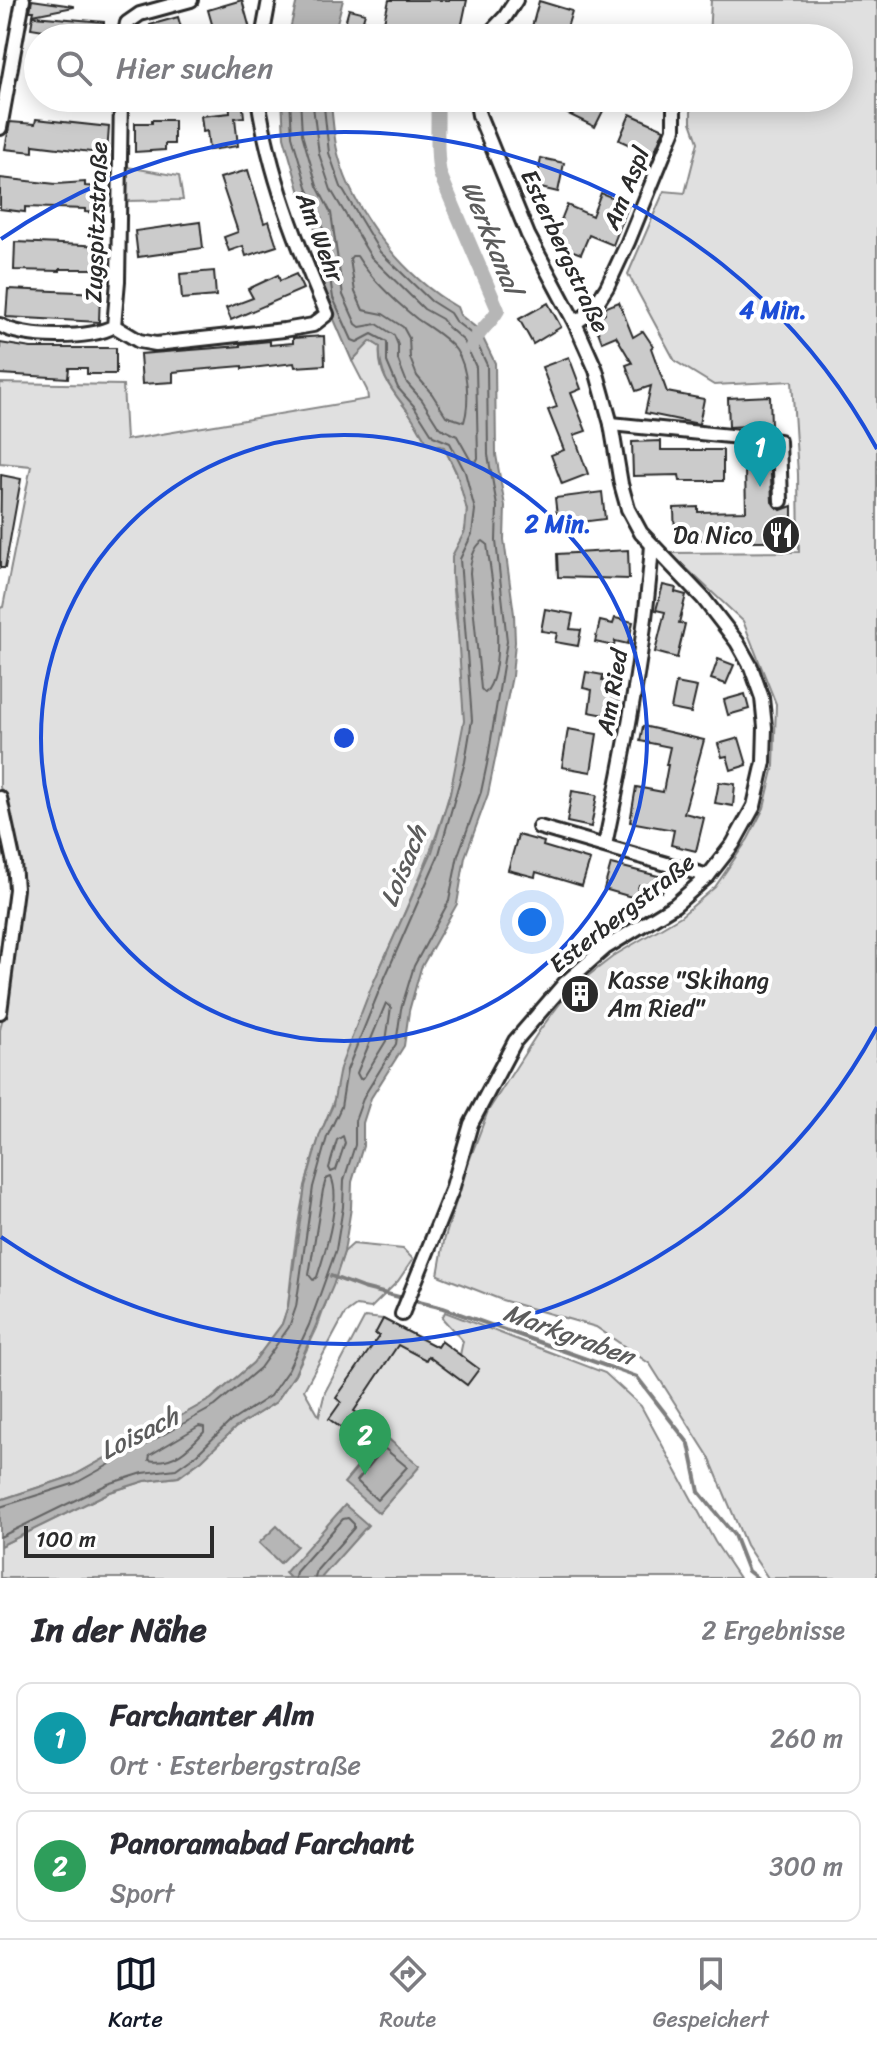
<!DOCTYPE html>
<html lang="de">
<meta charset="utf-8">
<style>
body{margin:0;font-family:Sriracha,sans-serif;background:#f2f2f3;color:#2b2b33}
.scale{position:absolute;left:24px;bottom:20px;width:190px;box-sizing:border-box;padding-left:8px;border:4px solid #2b2b2b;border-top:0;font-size:22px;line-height:28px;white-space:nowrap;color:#2b2b2b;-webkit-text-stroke:6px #fff;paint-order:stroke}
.you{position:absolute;left:532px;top:922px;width:28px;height:28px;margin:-20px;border:6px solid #fff;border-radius:50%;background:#1a73e8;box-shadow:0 0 0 12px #1a73e833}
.badge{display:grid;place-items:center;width:52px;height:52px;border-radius:50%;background:#111827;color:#fff;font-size:26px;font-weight:700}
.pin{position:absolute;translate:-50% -66px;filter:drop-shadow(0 2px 4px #0008)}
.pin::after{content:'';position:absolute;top:42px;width:28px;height:24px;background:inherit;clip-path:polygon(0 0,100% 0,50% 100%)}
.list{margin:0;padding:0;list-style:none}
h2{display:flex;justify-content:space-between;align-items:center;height:104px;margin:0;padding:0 32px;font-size:34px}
h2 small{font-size:26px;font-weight:400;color:#7c7c81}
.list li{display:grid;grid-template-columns:52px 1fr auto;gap:24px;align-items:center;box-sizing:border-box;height:112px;margin:0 16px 16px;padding:0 16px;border:2px solid #e1e1e2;border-radius:16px}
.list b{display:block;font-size:30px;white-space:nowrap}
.list p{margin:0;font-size:26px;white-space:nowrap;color:#7c7c81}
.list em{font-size:26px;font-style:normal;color:#7c7c81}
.icon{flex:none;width:44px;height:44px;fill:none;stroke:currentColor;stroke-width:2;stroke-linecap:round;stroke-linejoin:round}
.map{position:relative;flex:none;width:877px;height:1578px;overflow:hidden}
.search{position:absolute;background:#fff;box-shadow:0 4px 20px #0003;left:24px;right:24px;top:24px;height:88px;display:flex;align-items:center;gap:20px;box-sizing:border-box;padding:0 28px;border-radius:44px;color:#7c7c81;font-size:30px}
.sheet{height:360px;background:#fff}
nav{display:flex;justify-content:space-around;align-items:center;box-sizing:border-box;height:112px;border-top:2px solid #e1e1e2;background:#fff;font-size:22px;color:#7c7c81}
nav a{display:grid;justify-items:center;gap:4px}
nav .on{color:#111827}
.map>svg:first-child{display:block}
.green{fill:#e0e0e0;stroke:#868686;stroke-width:2}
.water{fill:#b6b6b6;stroke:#7e7e7e;stroke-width:2}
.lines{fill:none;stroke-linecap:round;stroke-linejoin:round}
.shore{stroke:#636363;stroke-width:2}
.stream{stroke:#7e7e7e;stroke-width:4}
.canal{stroke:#b6b6b6;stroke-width:14}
.building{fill:#cbcbcb;stroke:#2b2b2b;stroke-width:2}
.street-casing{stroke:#2b2b2b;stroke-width:18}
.street{stroke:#fff;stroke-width:12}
.ring{fill:none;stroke:#1d4ed8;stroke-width:4}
.labels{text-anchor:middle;stroke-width:8;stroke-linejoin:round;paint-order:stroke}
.street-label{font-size:24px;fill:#2b2b2b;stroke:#fff}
.poi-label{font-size:24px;fill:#2b2b2b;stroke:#fff;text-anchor:end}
.water-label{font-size:26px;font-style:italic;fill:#5c5c5c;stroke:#fff}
.centre{fill:#1d4ed8;stroke:#fff;stroke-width:4}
.ring-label{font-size:24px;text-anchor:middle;font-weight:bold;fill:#1d4ed8;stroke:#fff;stroke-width:8;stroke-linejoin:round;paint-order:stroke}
</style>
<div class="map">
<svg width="877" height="1578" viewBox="0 0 877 1578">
<rect width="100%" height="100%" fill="#fff"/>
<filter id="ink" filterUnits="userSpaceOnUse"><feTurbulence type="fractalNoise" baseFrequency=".0125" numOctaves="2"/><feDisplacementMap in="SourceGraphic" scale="16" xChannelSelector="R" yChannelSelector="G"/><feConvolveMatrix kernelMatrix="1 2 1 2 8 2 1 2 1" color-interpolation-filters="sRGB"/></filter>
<g filter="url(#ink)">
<g class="green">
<polygon points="711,0 877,0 877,1578 768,1578 746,1545 709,1457 650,1364 596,1327 502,1300 438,1275 444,1241 465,1172 488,1111 539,1031 571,989 615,955 681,916 715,887 748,839 764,808 774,766 776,704 743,621 670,553 799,552 798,474 792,381 714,385 675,361 628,274 664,191 685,193 698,142 691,122 691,98 839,98 839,38 709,38"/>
<polygon points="127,167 179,176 183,200 125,201"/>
<path d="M370,341L380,346C377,373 391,389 407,410C415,420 421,433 428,444L444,447C456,472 474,505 464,533C459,548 451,556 452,573C453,622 469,674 464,723C453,817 409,900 373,985C359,1016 351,1051 340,1083C332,1108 320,1131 313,1157C299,1204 293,1256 288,1306L282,1324L253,1363L211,1399L73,1476L0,1500V1030C12,978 11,927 10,874C10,844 11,816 0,787V608L3,607L31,466L0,463V383L123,385L126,440L368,399L367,390L352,361Z"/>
<polygon points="353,1244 403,1249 413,1259 398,1281 371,1308 356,1306 345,1314 304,1390 319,1416 325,1392 365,1317 383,1319 437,1347 441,1341 460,1355 463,1341 442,1318 445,1312 605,1373 641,1406 715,1542 739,1578 0,1578 0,1546 110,1492 145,1481 179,1477 202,1460 235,1428 276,1402 295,1374 317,1328 344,1252"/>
</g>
<g class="water">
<polygon points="297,0 343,0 333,38 288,38"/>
<path d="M282,98H330C333,116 333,136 338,154C353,213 404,277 457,307L460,315L479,330L495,363L496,455L505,506L504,540L514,614L515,642L512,676L488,794L465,857L457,904L421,968L409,1011L404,1046L371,1098L363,1123V1146L352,1182L351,1208L344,1252L333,1286L295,1374L276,1402L235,1428L202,1460L178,1477L145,1481L110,1492L0,1546V1500L73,1476L211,1399L253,1363L282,1324L288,1306L305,1186L320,1134L333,1105L340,1068L371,988L432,852L450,794L464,721L456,604L452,575V556L465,531L467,510L457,474L444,447L428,444C421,433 415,421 407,410C392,390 378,374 380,347L371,341L352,361L326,301L313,218L300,193L284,137Z"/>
<polygon points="384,1435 420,1466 379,1513 344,1483"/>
<polygon points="345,1505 368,1525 321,1578 290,1578 285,1573"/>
<polygon points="277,1526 297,1546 280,1563 259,1543"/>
</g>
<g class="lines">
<g class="shore">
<polyline points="300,98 302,134 317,186 331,213 343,295 356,324 360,327 377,324 394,335 398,345 398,360 407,383 422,400 439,427 457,436 471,461 476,462 478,458 476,367 464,341 448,327 442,319 424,309 371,257 331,190 319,154 312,98"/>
<path d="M352,256H357C371,279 396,302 417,319C430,328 446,337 456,350C468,367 470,403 464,422L446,416L432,394L417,376L410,358L409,338L403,327L383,314L363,310L355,292L350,259Z"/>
<path d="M483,541L487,544C491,577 509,668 485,693L481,689L470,573C470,562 473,547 483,541Z"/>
<polygon points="386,1003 391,1007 386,1041 364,1077 360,1079 357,1073"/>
<polygon points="343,1136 345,1143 336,1170 331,1172 329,1168 337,1140"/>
<path d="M331,1177C342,1200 325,1253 317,1277L313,1280L309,1275L323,1190L326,1179Z"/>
<path d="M199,1426L204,1427V1432C189,1448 173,1465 149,1460L150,1455Z"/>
<polygon points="384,1448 407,1467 377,1500 357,1481"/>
<polyline points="0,1507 76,1483 215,1406 260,1368 289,1327 296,1307 313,1187 327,1137 341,1107 347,1070 379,991 439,854 465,762 472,720 460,559 472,534 475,510 465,472 450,443 433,436 414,406 398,388 387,362 387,342 372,334 357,342 352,340 333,298 321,216 308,190 292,136 290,98"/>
<polyline points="0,1537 108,1484 143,1473 176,1469 197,1454 230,1422 270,1396 288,1370 309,1325 336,1250 343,1207 344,1180 355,1145 355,1121 364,1096 396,1044 401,1009 414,966 449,901 458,855 481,792 487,764 507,641 496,541 497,506 488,455 487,365 473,335 455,321 450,313 431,301 380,252 341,187 329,153 323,98"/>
<polyline points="295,1578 296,1572 343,1519 348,1518 354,1524 354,1528 317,1570 315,1578"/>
</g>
<polyline class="stream" points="331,1276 363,1288 443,1308 637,1377 689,1444 699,1492 734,1535 748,1571 757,1578"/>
<g class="canal">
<polyline points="431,38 440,0"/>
<path d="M437,98C439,123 435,149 440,174L498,310C489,326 480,328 472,346"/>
</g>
</g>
<g class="building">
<polygon points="32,0 74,6 74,7 33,15 34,11 30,11"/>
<polygon points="242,0 250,29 216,38 208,10"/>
<polygon points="389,0 467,0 459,38 436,38 437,33 409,26 405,38 341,38 349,9 365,13 363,20 383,26"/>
<polygon points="539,1 572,11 564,38 542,38 530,34"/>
<polygon points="33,16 104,22 103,38 69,38 69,34 31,28"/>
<polygon points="178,17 184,38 153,38 150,25"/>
<polygon points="229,98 242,98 244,117 235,118 238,146 209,150 207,131 203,132 201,116 230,113"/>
<polygon points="566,98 592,98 606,105 595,127 560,110"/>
<polygon points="630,114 664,129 653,156 619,140"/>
<polygon points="36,119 109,127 107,154 33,145 33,152 5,149 10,122 35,124"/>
<polygon points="152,120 174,120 174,144 165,144 165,150 135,152 135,123 152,123"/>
<polygon points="541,158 564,163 558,192 536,187"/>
<polygon points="248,170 264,223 269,221 277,246 246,256 243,246 229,251 224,237 238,232 220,178"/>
<polygon points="0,178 56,184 85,182 85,186 101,187 100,213 85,212 85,209 25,207 25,212 0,209"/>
<polygon points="601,193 629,204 613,245 589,235 581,254 552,243 567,205 592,216"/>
<polygon points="200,222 203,248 138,257 135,231"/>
<polygon points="15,242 106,246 106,269 60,269 60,271 14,270"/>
<polygon points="214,271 216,296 182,299 180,274"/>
<polygon points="296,274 303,289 231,320 226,308 253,298 248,289 278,275 280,281"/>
<polygon points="8,289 100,293 99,322 6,317"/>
<polygon points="619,302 633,337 643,331 653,346 651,348 667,392 704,399 699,424 645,413 651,386 636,391 626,365 632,363 616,336 602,342 594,321 605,313 604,308"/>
<polygon points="548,303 561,327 533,344 519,319"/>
<polygon points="324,336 325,365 295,367 294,363 242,369 242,366 183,371 173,372 173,382 142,384 140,354 240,346 240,344 270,341 270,345 293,343 293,338"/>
<polygon points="0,343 31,348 116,348 116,374 87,374 87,368 69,368 68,378 0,374"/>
<polygon points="569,357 581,389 571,393 586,431 574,435 588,474 562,484 551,455 564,450 548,410 557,407 542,367"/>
<polygon points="770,396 771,425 729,427 728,398"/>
<polygon points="661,441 661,450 723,450 723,481 680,481 679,475 633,476 632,442"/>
<polygon points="750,449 770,449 772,502 781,510 792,506 792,541 753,541 753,537 675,541 674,508 698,507 698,512 746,511 745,469 750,469"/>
<polygon points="1,475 21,479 5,568 0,568"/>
<polygon points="602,492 605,519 558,525 555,498"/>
<polygon points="628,550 629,579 558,577 557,554"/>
<polygon points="663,585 676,588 675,592 686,595 679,623 685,624 677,658 655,652 665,612 656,610"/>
<polygon points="545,609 573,614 570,629 581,630 578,646 555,642 557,633 541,631"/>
<polygon points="615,618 633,622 628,644 615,641 614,646 595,642 600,621 613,624"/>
<polygon points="718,659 734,665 726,684 711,679"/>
<polygon points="586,672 603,675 602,681 621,684 616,717 589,712 592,690 583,688"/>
<polygon points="676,683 697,687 691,713 671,709"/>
<polygon points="745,694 749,709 728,715 724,700"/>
<polygon points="643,726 704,740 684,813 704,818 696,851 671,845 674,830 630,822 636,787 663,792 668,765 666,765 670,747 640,741"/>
<polygon points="568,729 597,734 591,772 562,767"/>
<polygon points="739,738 747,765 731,770 727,756 722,757 718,744"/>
<polygon points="719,782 735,784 733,806 715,803"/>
<polygon points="572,791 597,795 591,827 567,822"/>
<polygon points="518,835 544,842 543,846 590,860 582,886 536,872 535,877 508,870"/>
<polygon points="611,864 666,878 662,892 639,885 635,898 604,889"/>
<polygon points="383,1319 437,1347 441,1341 479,1369 467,1385 428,1356 426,1360 398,1345 354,1411 357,1413 345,1431 329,1419 341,1402 336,1398 379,1336 375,1334"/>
</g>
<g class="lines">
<g class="street-casing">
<g id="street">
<polyline points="124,38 127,23 140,14 191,0"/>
<polyline points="262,38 269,0"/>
<polyline points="485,38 505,17 516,0"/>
<polyline points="0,128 23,0"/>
<polyline points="575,323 591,312 607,287 628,242 674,129 674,101"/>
<path d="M0,325C21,339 93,340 114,326L118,281L121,98"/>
<path d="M114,326L139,341L156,344L284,330L313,325L327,314C297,244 269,174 258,98"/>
<polyline points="611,424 779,441 781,501"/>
<polyline points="0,798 14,863 16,889 0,1012"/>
<polyline points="539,827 708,876"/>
<path d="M605,845C626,745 645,647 652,545"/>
<polyline points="402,1314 452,1190 471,1124 515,1041 565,983 605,948 675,905 708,876 733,844 754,806 764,762 765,727 762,698 751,667 737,642 703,598 641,533 628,509 621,484 611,424 596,370 575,323 528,235 479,115 476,98"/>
</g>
</g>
<use href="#street" class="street"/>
</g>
</g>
<g class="ring">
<circle cx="344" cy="738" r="303"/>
<path d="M877 1027A606 606 0 0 1 1 1237M1 239A606 606 0 0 1 877 449"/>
</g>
<defs>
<g id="restaurant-disc" transform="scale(2)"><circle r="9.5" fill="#2b2b2b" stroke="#fff"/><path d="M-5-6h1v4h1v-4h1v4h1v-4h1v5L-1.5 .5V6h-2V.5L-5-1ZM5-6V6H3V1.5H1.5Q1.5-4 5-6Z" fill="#fff"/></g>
<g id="building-disc" transform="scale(2)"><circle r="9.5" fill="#2b2b2b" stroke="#fff"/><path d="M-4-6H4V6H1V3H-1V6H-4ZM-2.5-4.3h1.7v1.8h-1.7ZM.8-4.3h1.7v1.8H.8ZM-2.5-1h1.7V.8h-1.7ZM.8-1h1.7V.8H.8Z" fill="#fff"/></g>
</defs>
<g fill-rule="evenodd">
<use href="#restaurant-disc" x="781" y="535"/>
<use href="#building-disc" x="580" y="994"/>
</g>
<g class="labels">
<g class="street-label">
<text transform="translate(626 188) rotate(-68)" y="8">Am Aspl</text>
<text transform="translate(96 222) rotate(-88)" y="8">Zugspitzstraße</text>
<text transform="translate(320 237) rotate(69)" y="8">Am Wehr</text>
<text transform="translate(565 251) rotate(65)" y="8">Esterbergstraße</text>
<text transform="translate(612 692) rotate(-80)" y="8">Am Ried</text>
<text transform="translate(622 913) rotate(-38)" y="8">Esterbergstraße</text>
</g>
<g class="poi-label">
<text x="753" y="543">Da Nico</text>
<text x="608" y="988" text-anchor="start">Kasse "Skihang<tspan x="608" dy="28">Am Ried"</tspan></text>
</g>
<g class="water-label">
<text transform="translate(492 237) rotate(68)" y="9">Werkkanal</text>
<text transform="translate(403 866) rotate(-68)" y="9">Loisach</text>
<text transform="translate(569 1334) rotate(20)" y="9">Markgraben</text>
<text transform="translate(139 1433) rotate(-27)" y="9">Loisach</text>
</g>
</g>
<circle cx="344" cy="738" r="12" class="centre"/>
<g class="ring-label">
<text x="773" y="318">4 Min.</text>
<text x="558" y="532">2 Min.</text>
</g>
</svg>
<div class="scale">100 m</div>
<div class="you"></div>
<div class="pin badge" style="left:760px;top:487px;background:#0f9aa8">1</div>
<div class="pin badge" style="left:365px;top:1475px;background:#2e9e5b">2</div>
<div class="search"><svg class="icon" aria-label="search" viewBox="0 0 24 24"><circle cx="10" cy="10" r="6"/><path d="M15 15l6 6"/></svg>Hier suchen</div>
</div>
<section class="sheet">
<h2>In der Nähe<small>2 Ergebnisse</small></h2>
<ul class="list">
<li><span class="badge" style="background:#0f9aa8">1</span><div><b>Farchanter Alm</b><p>Ort · Esterbergstraße</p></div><em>260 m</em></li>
<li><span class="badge" style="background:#2e9e5b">2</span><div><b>Panoramabad Farchant</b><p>Sport</p></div><em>300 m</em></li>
</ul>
</section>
<nav>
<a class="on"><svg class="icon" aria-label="map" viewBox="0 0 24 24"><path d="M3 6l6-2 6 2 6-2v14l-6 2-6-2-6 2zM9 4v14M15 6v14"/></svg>Karte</a>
<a><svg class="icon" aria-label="directions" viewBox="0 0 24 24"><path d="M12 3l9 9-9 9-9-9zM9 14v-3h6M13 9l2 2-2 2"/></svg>Route</a>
<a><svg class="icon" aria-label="saved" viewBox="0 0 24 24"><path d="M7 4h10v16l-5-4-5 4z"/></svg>Gespeichert</a>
</nav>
